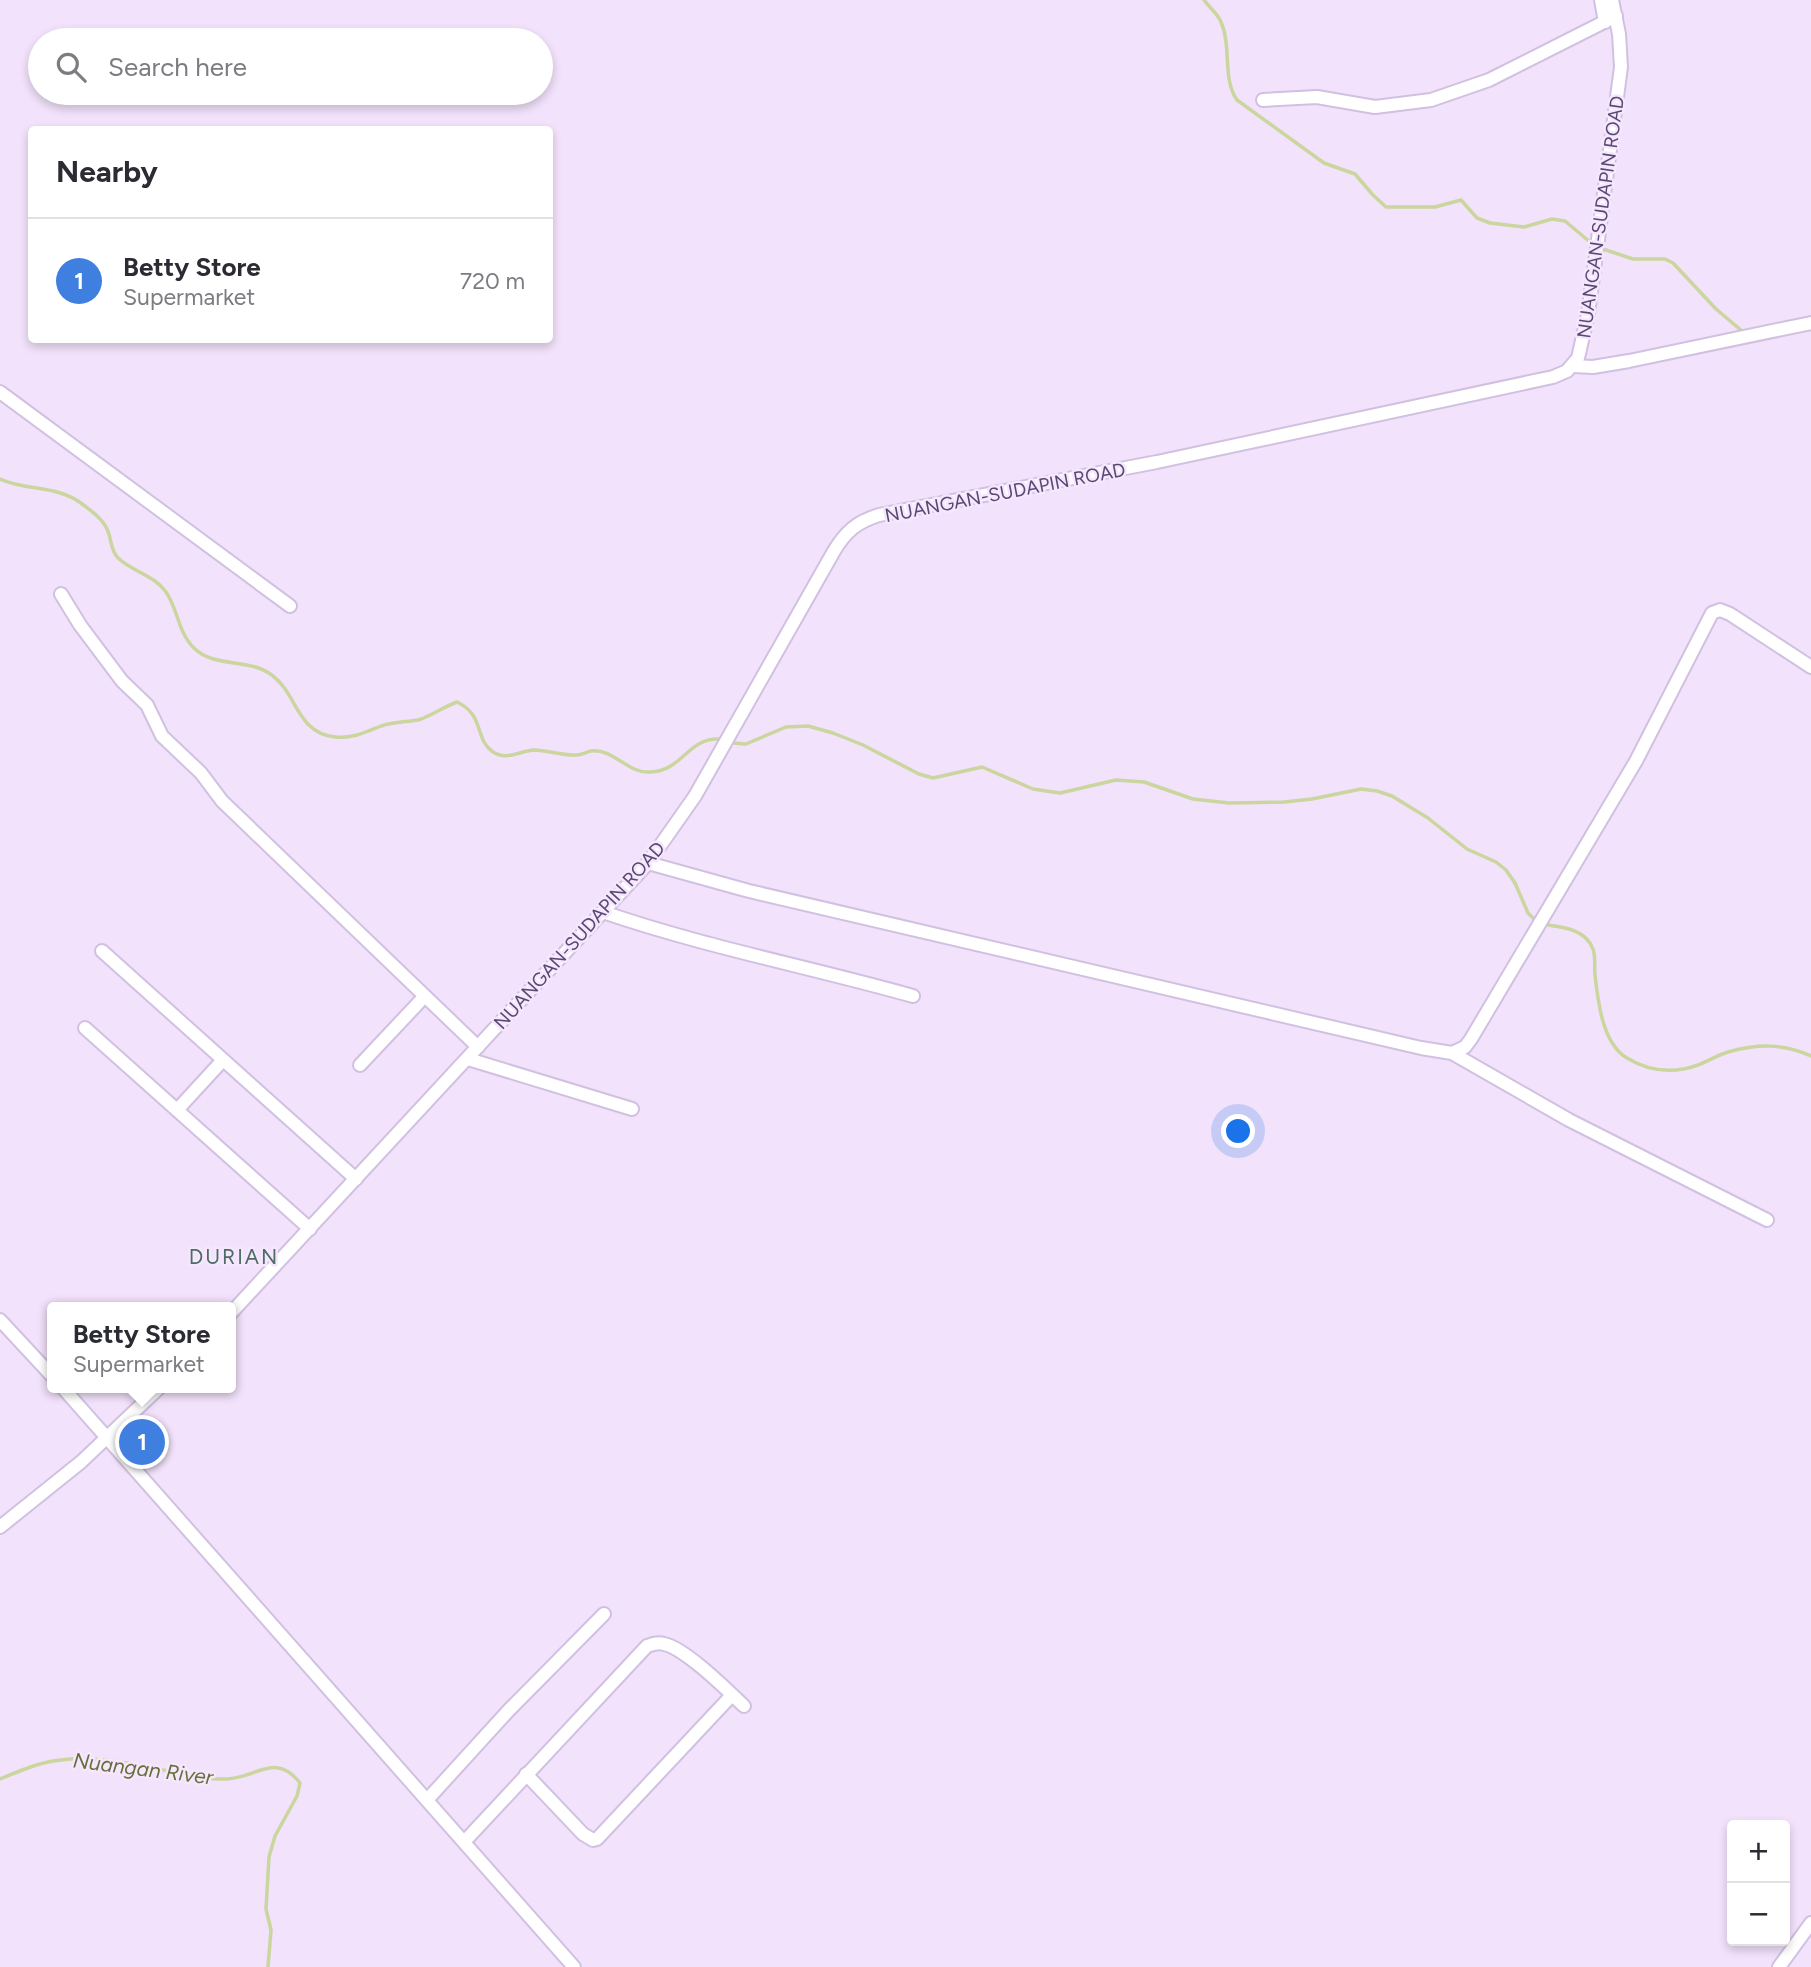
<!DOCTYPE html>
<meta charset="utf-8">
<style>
body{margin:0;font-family:Figtree,sans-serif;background:#f2f2f3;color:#2b2b33}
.controls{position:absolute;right:21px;bottom:21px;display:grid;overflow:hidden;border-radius:7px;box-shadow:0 4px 10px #0003}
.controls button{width:63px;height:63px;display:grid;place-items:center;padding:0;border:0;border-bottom:2px solid #e1e1e2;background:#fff;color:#2b2b33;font:35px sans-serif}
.you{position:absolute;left:1239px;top:1132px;width:24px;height:24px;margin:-18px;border:5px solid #fff;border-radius:50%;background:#1a73e8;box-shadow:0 0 0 10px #1a73e833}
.badge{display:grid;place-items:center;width:46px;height:46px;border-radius:50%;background:#db2777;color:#fff;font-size:23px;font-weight:700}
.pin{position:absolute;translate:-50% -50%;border:4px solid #fff;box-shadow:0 2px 7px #0006}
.popup{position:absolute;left:47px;top:1302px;width:189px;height:91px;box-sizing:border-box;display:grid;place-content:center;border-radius:7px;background:#fff;filter:drop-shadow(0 2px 5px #0005);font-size:23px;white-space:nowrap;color:#7c7c81}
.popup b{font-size:26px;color:#2b2b33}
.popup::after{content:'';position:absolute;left:50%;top:100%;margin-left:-14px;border:14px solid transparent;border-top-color:#fff}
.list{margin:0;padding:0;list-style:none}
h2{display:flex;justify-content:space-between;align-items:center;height:91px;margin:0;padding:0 28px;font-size:30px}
h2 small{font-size:23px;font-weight:400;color:#7c7c81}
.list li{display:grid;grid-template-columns:46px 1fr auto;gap:21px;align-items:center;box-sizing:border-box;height:126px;padding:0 28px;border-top:2px solid #e1e1e2}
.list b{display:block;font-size:26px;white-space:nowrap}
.list p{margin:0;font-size:23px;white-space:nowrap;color:#7c7c81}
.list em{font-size:23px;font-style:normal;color:#7c7c81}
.icon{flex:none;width:38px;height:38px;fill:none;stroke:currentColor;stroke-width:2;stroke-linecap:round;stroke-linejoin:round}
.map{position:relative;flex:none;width:1811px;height:1967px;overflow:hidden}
.search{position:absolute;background:#fff;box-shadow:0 4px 10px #0003;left:28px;top:28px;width:525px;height:77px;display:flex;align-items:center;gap:18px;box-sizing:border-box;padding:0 24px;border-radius:38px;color:#7c7c81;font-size:26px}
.panel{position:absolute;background:#fff;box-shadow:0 4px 10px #0003;left:28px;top:126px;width:525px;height:217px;border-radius:7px}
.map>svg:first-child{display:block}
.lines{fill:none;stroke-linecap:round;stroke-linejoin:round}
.stream{stroke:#cbd59e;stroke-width:3.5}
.minor-casing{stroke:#d1c1e1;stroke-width:16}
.minor{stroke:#fff;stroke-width:12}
.labels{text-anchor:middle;stroke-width:5;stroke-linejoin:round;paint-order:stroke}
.street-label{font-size:19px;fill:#594972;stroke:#f6e7ff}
.neighbourhood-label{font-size:21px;letter-spacing:2px;fill:#4c6d63;stroke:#f6e7ff}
.water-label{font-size:21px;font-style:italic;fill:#66703b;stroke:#f6e7ff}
</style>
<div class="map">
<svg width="1811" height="1967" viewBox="0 0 1811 1967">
<rect width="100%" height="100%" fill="#f2e2fb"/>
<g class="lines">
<g class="stream">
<path d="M1204,0C1209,7 1218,14 1221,22C1232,47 1222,79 1237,100L1324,163L1355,174L1373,195L1386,207H1435L1461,200L1477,218L1490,223L1524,227L1552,219L1565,221L1590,242"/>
<polyline points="1603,249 1633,259 1665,259 1673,263 1716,309 1742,331"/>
<path d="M0,479C27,491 56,485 81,503C90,510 102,518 107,529C112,539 110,550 118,558C133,572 154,575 166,592C178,609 178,633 194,648C215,669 250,657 273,676C297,694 297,733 335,737C352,739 366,732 381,726C393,722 406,722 418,720C431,716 443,707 457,702C485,715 474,739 493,752C507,761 519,751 534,750C548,750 562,756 576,755C582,755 586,752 591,751C613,748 628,774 650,772C683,771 687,738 719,739"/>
<polyline points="733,743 746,744 786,727 808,726 833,733 863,745 919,774 933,778 982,767 1033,789 1060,793 1116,780 1144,782 1193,799 1229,803 1284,802 1312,799 1361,789 1377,791 1392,796 1428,818 1467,849 1496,862 1506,870 1515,883 1528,913 1535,920"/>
<path d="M1548,925C1564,927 1586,930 1593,949C1596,957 1594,967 1595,975C1598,1001 1602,1043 1627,1058C1650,1072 1673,1074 1698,1065C1708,1061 1718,1055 1728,1052C1757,1044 1783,1043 1811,1056"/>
<path d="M0,1779C20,1771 39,1762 61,1760C94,1756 131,1763 163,1770C184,1774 206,1780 227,1779C258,1777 276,1752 300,1783L297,1796L275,1836L269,1857L266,1909L271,1930L268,1967"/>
</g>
<g class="minor-casing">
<g id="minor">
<polyline points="1601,0 1605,22"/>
<polyline points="1263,100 1317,97 1375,107 1431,100 1489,80 1616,16"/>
<polyline points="1573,366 1593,367 1629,361 1811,323"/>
<polyline points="0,392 290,606"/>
<polyline points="61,594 80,625 122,681 147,705 162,736 201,773 222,801 478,1047"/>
<polyline points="648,863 749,891 1421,1048 1452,1053 1569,1120 1767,1220"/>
<path d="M603,912C705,947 810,967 913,996"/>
<polyline points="102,951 356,1179"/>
<polyline points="85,1028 310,1229"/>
<polyline points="1452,1053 1465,1047 1471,1039 1636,761 1712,613 1720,610 1730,614 1811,667"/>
<polyline points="468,1059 632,1109"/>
<polyline points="360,1065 424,997"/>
<polyline points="177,1110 223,1060"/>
<path d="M231,1313L648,863L695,796L834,551C846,531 857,522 879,515L1157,462L1553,377L1567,371L1578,358L1588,314L1621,67L1619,34L1612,0"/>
<polyline points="0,1320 53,1377"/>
<polyline points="63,1388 574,1967"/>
<polyline points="0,1527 81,1462 159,1388"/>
<polyline points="526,1774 583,1834 593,1840 597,1839 732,1695"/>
<polyline points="427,1800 509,1710 604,1614"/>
<path d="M464,1842L647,1646C653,1644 658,1642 664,1644C685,1648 727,1690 744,1706"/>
<polyline points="1779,1967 1811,1923"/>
</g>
</g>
<use href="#minor" class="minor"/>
</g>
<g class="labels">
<g class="street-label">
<text transform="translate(1600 217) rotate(-82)" y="7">NUANGAN-SUDAPIN ROAD</text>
<text transform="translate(1005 492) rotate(-11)" y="7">NUANGAN-SUDAPIN ROAD</text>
<text transform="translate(579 935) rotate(-48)" y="7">NUANGAN-SUDAPIN ROAD</text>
</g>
<g class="neighbourhood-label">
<text x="234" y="1264">DURIAN</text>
</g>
<g class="water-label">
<text transform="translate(143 1769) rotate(7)" y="7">Nuangan River</text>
</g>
</g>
</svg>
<div class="controls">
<button>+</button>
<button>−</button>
</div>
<div class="you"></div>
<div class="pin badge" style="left:142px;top:1442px;background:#3f7fe0">1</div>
<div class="popup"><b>Betty Store</b>Supermarket</div>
<div class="search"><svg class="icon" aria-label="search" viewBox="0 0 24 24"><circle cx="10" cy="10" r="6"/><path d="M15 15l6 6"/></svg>Search here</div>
<section class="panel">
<h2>Nearby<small></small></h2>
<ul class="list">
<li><span class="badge" style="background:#3f7fe0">1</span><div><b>Betty Store</b><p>Supermarket</p></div><em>720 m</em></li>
</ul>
</section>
</div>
